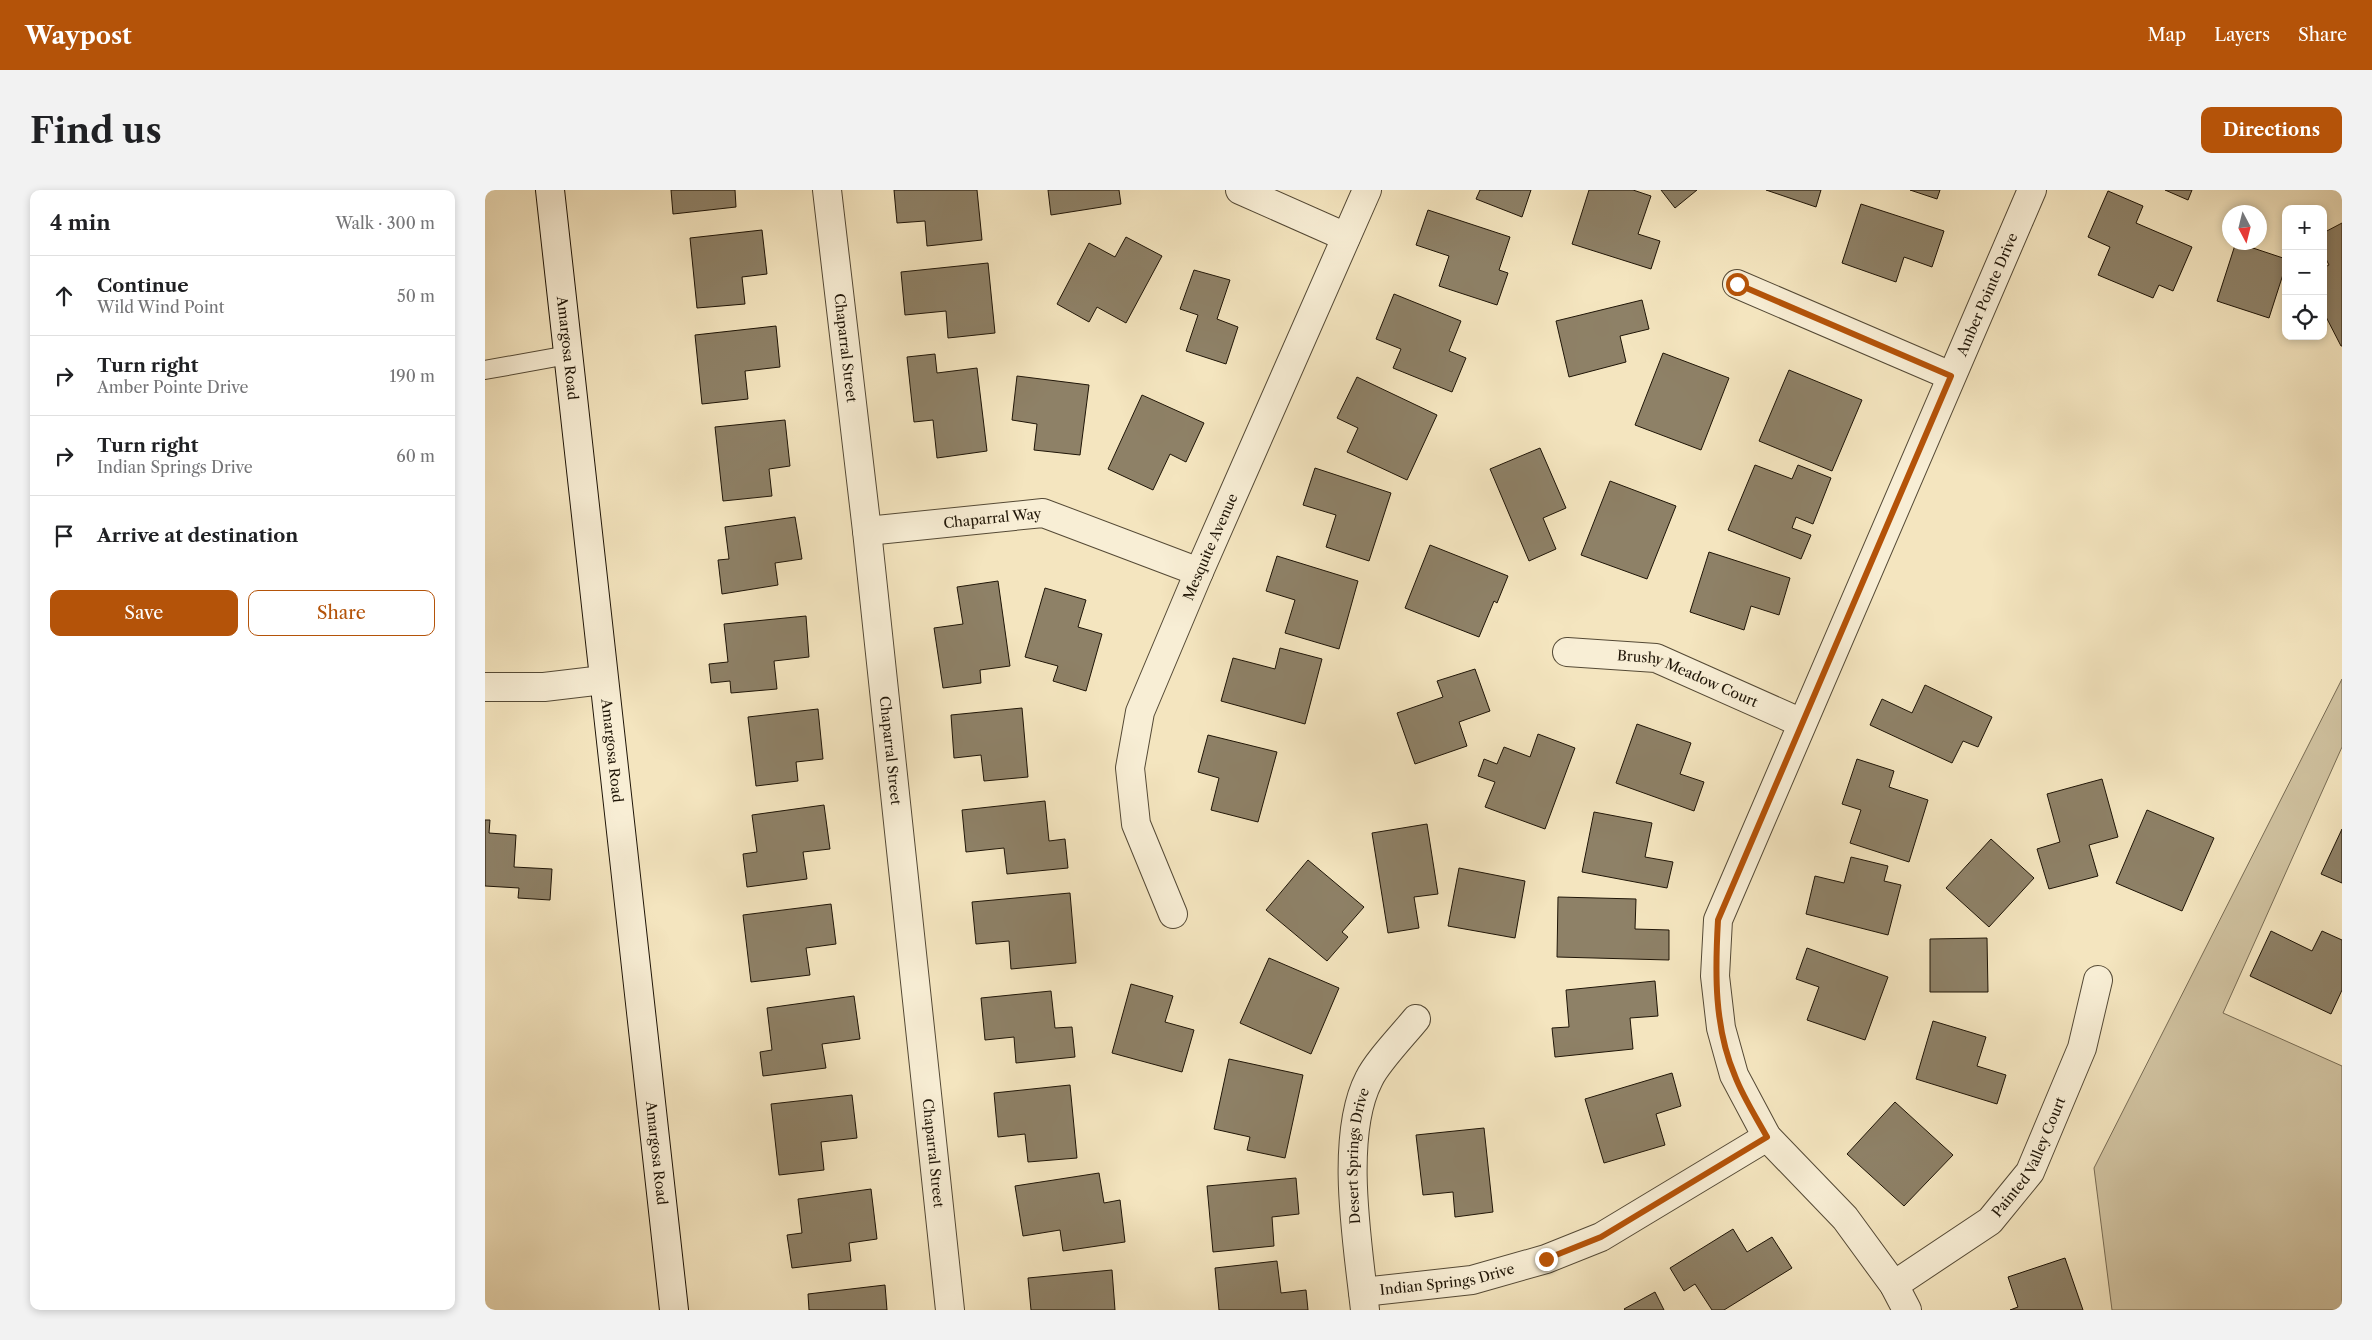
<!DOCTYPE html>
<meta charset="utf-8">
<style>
body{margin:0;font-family:"Libre Caslon Text",serif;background:#f2f2f2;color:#202124}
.controls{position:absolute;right:15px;top:15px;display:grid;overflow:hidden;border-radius:10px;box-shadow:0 2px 8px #0003}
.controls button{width:45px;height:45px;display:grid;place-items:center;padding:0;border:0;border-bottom:1px solid #e0e0e0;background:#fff;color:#202124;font:25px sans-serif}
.compass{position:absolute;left:1737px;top:15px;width:45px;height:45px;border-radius:50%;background:#fff;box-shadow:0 2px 8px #0003;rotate:173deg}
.stop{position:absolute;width:15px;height:15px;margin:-11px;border:4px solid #b45309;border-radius:50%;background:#fff}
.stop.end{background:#b45309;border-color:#fff;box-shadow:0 1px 5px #0008}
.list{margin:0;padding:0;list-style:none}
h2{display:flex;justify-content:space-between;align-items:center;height:65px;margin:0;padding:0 20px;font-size:21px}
h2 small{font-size:16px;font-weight:400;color:#757577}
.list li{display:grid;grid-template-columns:32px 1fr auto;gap:15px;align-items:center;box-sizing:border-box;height:80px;padding:0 20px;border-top:1px solid #e0e0e0}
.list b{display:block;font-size:19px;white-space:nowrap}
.list p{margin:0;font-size:16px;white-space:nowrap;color:#757577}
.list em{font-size:16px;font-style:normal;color:#757577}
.actions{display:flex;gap:10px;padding:15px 20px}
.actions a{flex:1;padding:11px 0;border:1px solid #b45309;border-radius:10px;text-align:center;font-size:18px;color:#b45309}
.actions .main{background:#b45309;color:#fff}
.icon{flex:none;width:28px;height:28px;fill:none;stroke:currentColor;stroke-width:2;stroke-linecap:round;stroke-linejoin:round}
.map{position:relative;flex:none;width:1857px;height:1120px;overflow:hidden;border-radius:10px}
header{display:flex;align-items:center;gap:30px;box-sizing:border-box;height:70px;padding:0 25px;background:#b45309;color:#fff}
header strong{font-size:24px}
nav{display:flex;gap:28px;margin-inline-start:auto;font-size:18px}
.intro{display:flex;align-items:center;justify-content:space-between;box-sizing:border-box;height:120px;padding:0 30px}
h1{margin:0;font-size:35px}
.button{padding:12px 22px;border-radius:10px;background:#b45309;color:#fff;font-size:18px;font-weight:700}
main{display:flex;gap:30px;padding:0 30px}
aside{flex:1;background:#fff;border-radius:10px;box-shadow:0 2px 8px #0003}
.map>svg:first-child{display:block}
.green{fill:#d0c2a0;stroke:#786c54}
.building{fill:#8e8167;stroke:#1f1507}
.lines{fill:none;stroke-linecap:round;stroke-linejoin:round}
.service-casing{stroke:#544935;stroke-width:20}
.minor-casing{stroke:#544935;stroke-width:30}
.secondary-casing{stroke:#1f1507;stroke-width:30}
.service{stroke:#f8eed5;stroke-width:18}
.minor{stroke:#f8eed5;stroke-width:28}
.secondary{stroke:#f8eed5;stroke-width:28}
.route{stroke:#b45309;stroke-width:6}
.labels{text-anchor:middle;stroke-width:4.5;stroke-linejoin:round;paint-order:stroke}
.street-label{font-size:14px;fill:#1f1507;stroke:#f8eed5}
</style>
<header>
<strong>Waypost</strong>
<nav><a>Map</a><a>Layers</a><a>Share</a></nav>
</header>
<div class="intro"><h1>Find us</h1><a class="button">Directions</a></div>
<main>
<aside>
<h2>4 min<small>Walk · 300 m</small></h2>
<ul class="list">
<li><svg class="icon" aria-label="ahead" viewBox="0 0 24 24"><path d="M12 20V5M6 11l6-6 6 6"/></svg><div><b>Continue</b><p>Wild Wind Point</p></div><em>50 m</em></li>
<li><svg class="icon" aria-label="right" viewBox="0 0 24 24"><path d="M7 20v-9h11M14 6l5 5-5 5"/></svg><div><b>Turn right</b><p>Amber Pointe Drive</p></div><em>190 m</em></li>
<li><svg class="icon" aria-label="right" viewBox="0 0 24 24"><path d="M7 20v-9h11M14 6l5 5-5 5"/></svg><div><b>Turn right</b><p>Indian Springs Drive</p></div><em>60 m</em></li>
<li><svg class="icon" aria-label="arrive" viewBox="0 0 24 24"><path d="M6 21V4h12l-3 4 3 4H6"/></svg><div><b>Arrive at destination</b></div></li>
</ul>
<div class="actions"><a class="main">Save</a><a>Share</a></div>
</aside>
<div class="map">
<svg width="1857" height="1120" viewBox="0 0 1857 1120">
<rect width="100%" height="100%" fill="#f4e5bf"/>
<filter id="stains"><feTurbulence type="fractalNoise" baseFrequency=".004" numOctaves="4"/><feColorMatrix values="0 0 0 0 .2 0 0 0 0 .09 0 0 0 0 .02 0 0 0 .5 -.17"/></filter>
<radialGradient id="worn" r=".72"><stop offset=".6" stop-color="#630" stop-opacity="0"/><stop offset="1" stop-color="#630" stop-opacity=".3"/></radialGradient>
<polygon class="green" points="1857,489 1857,557 1738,823 1857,876 1857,1120 1627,1120 1609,978"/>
<g class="building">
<polygon points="186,0 250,0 251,17 188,24"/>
<polygon points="409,0 492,0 497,50 442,56 440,31 412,33"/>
<polygon points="563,0 634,0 636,14 566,25"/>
<polygon points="995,0 1046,0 1037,27 991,9"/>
<polygon points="1104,0 1148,0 1166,6 1153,44 1175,51 1166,79 1087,54"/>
<polygon points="1176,0 1212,0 1190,18"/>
<polygon points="1281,0 1336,0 1331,17"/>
<polygon points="1425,0 1455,0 1452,9"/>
<polygon points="1680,0 1707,0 1703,10"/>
<polygon points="1623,1 1658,16 1651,33 1707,57 1688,101 1674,95 1668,108 1613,85 1625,57 1603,47"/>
<polygon points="1376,14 1459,41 1447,77 1419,67 1411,92 1357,73"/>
<polygon points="943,20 1025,47 1014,80 1023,83 1012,115 954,96 964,66 931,55"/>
<polygon points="1857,33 1857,156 1856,156 1838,121 1838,78 1844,75 1838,63 1838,43"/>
<polygon points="277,40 282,84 257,87 260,114 212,118 205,48"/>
<polygon points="641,47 677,66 641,133 612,117 604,132 572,114 604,53 630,67"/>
<polygon points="1751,52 1760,52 1759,55 1801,69 1801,75 1784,128 1732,111"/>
<polygon points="503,73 510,143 463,148 461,121 420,125 416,82"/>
<polygon points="709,80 745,90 732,129 753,137 741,174 701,161 713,125 695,119"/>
<polygon points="909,104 976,131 964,161 981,168 967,202 908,178 916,159 891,149"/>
<polygon points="1157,110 1164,139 1135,146 1141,172 1084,187 1071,131"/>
<polygon points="291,136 295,177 260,181 263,209 217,214 210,145"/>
<polygon points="1178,163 1244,188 1216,260 1150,235"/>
<polygon points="450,164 452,183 492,178 502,261 452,268 448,230 429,232 422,167"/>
<polygon points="1304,180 1377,210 1347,281 1274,251"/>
<polygon points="532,186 604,195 595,265 549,260 552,234 527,230"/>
<polygon points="872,187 952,225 922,290 862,262 873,238 852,228"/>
<polygon points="657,205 719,233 701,272 685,264 668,300 623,279"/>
<polygon points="300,230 305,276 284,279 287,306 238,311 230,237"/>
<polygon points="1055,258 1081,318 1058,328 1071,359 1044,371 1005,279"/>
<polygon points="1270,275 1307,289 1313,275 1346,288 1328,334 1311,327 1307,338 1326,345 1316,369 1243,340"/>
<polygon points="830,278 906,303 884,371 841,357 851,325 818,315"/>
<polygon points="1125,291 1191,316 1162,389 1096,365"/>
<polygon points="310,327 317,369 290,373 293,395 237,404 233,370 244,369 240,337"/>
<polygon points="945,355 1023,386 1012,413 1009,411 994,447 920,418"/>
<polygon points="1224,362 1305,388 1294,425 1266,416 1259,440 1205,422"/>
<polygon points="792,366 873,391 854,459 800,443 810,410 781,401"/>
<polygon points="513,391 525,476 495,480 496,493 458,498 449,438 478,434 472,397"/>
<polygon points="560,398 601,410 593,437 617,444 601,501 568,491 573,476 540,467"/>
<polygon points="321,426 324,467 289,471 292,499 246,503 245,491 226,493 224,474 243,472 239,434"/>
<polygon points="795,458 837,469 820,534 736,511 748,468 790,479"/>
<polygon points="990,479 1005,521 974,532 982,556 930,574 912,523 958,507 952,491"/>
<polygon points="1440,495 1507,527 1493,557 1478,551 1467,573 1385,535 1397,509 1427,523"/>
<polygon points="537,518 543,587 499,591 496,565 469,568 466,525"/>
<polygon points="333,519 338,569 311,572 313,591 271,596 263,527"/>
<polygon points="1152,534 1206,553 1195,584 1219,592 1209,621 1131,593"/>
<polygon points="1053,544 1090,558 1060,639 1000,617 1010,592 993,586 999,569 1012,574 1019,557 1045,567"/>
<polygon points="723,545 792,562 773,632 726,620 734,588 713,582"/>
<polygon points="1372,569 1409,581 1404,597 1443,610 1424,672 1365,653 1376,620 1357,614"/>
<polygon points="1617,589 1633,647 1604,655 1613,686 1564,699 1552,659 1575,652 1562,604"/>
<polygon points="560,611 564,651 580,649 583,678 522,684 519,658 481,662 477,620"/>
<polygon points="339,615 345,659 318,662 322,689 262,697 258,664 272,662 267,625"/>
<polygon points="1662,620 1729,648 1697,721 1631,693"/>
<polygon points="1109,622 1167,633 1160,667 1188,672 1182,698 1097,682"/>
<polygon points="0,630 5,630 4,643 31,645 29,677 67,679 65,710 33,708 34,698 0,696"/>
<polygon points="942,634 953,704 929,707 934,738 903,743 887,643"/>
<polygon points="1857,639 1857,693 1836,684"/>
<polygon points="1506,649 1549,688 1504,737 1461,698"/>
<polygon points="1366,667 1403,676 1399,691 1416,695 1403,745 1321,724 1330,686 1359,693"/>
<polygon points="823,670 879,717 857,742 863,747 842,771 781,720"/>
<polygon points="974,678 1040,691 1030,748 963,736"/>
<polygon points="585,703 591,773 526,779 524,751 491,754 487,712"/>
<polygon points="1073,707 1151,709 1150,739 1184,740 1184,770 1072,767"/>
<polygon points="346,714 351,754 321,758 325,785 266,792 258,725"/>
<polygon points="1786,741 1827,761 1837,741 1857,750 1857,800 1846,824 1765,786"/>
<polygon points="1502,748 1503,802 1445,802 1445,749"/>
<polygon points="1322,758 1403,787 1380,850 1322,830 1334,797 1311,789"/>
<polygon points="784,768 854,798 826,864 755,833"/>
<polygon points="1170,791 1173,826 1145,828 1148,859 1070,867 1067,838 1084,837 1081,800"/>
<polygon points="646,794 688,806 680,832 709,840 697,882 627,863"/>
<polygon points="566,801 570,838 587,837 590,867 531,873 529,847 500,850 496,808"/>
<polygon points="369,806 375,849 337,854 341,878 278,886 275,862 287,860 282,818"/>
<polygon points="1448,831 1501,847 1492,876 1521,885 1512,914 1431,889"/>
<polygon points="744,869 818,885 800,968 762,960 765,947 729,939"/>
<polygon points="1187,883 1196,916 1171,924 1180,955 1119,973 1100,909"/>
<polygon points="585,895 592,968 543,972 540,944 513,947 509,903"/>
<polygon points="367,905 372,948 336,952 339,980 294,985 286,914"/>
<polygon points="1410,912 1468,965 1419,1016 1362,964"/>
<polygon points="999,938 1008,1022 970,1027 968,1002 938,1005 931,945"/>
<polygon points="614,983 619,1013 635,1010 640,1052 578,1061 575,1040 538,1046 530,996"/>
<polygon points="811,988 814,1024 787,1027 789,1056 728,1062 722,996"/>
<polygon points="386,999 392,1049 364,1053 366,1071 307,1078 302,1045 317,1043 313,1009"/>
<polygon points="1248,1039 1262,1062 1287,1047 1307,1078 1239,1120 1227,1120 1210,1094 1199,1101 1185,1078"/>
<polygon points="1580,1068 1598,1120 1525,1120 1533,1117 1523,1087"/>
<polygon points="792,1071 796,1103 821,1100 823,1120 734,1120 730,1078"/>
<polygon points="627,1080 630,1120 546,1120 543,1088"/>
<polygon points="400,1095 402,1120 324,1120 323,1104"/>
<polygon points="1170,1102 1179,1120 1140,1120 1139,1119"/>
</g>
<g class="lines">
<g class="service-casing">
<polyline id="service" points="0,180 83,165"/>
</g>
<g class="minor-casing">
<g id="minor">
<path id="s1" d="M342,0L382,341L465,1120"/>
<polyline points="755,0 861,47"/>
<polyline points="1252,94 1466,186"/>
<path id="s2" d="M382,341L558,323L714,382"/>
<path id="s3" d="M1082,462L1171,468L1317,533"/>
<polyline points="0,497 59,497 118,490"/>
<path id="s4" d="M688,724L651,634L645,578L655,522L714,382L882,0"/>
<path id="s5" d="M1409,1095L1505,1031L1545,982L1597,858L1613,790"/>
<path id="s6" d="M878,1102L987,1090L1061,1069L1116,1047L1282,947"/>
<path id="s7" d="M880,1120C873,1056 854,947 884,889C892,872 918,845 931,829"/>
<path id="s8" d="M1422,1120L1409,1095L1360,1028L1282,947L1249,885L1236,838L1230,786L1233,730L1547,0"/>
</g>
</g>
<g class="secondary-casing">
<g id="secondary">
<path id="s9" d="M65,0L189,1120"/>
</g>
</g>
<use href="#service" class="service"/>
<use href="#minor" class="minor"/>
<use href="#secondary" class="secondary"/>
</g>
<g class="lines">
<path class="route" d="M1061,1069L1116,1047L1282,947C1271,927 1258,907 1250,886C1229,837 1230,782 1233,730L1466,186L1252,94"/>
</g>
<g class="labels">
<g class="street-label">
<text dy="5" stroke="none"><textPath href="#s8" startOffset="1132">Amber Pointe Drive</textPath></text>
<text dy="5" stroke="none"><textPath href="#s1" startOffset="159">Chaparral Street</textPath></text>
<text dy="5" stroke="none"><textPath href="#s9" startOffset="159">Amargosa Road</textPath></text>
<text dy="5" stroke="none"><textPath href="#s2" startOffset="126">Chaparral Way</textPath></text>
<text dy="5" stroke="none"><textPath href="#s4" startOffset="390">Mesquite Avenue</textPath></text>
<text dy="5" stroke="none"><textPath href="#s3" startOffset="125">Brushy Meadow Court</textPath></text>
<text dy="5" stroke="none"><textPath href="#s9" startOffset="564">Amargosa Road</textPath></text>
<text dy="5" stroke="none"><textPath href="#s1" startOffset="564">Chaparral Street</textPath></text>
<text dy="5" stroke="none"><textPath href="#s9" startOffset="969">Amargosa Road</textPath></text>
<text dy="5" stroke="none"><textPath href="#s1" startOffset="969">Chaparral Street</textPath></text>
<text dy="5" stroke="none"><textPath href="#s7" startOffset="155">Desert Springs Drive</textPath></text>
<text dy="5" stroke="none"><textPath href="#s5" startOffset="191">Painted Valley Court</textPath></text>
<text dy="5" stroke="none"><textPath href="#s6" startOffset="85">Indian Springs Drive</textPath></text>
</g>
</g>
<rect width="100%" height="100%" filter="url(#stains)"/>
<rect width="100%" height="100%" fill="url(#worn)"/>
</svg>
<div class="controls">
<button>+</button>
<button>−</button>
<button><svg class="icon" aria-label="locate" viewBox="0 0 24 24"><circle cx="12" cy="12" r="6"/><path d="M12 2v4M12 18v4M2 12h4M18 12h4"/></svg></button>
</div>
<svg class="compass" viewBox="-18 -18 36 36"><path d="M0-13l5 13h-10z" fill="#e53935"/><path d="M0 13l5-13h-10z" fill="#757577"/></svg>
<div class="stop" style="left:1252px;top:94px"></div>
<div class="stop end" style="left:1061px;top:1069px"></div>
</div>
</main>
